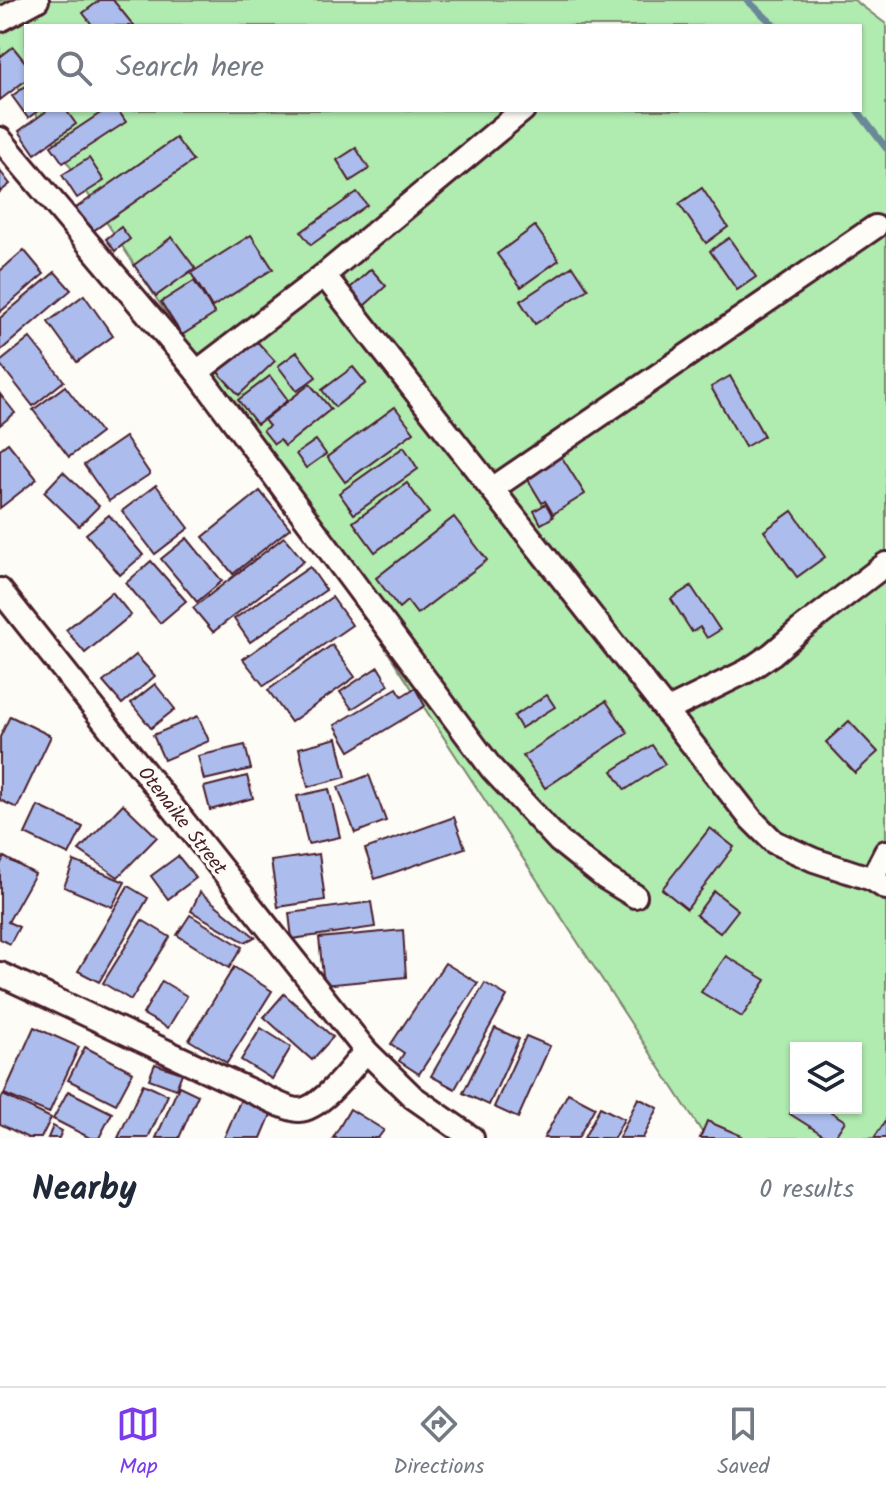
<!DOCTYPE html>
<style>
body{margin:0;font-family:Kalam,sans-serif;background:#f2f2f3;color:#1f2937}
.controls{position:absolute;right:24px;bottom:24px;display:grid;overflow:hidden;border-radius:0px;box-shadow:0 2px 6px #0004}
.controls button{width:72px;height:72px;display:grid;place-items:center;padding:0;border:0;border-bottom:2px solid #e0e1e3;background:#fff;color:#1f2937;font:40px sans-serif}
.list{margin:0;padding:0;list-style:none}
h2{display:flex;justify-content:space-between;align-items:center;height:104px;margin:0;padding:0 32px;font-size:34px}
h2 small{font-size:26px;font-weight:400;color:#747a83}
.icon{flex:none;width:44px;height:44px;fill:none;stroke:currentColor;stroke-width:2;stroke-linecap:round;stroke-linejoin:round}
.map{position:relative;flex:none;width:886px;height:1138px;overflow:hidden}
.search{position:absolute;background:#fff;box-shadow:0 2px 6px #0004;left:24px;right:24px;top:24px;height:88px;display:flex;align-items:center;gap:20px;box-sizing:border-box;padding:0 28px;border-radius:0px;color:#747a83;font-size:30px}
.sheet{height:248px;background:#fff}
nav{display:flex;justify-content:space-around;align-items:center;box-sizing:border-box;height:112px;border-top:2px solid #e0e1e3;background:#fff;font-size:22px;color:#747a83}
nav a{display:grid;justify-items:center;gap:4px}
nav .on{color:#7c3aed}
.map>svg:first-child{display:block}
.grass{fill:#b0ebb0;stroke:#7d856e;stroke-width:2;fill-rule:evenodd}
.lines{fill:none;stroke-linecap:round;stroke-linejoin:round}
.stream{stroke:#6b8898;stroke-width:7}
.building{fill:#acbded;stroke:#4a1f2b;stroke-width:2}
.street-casing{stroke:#4a1f2b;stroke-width:28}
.street{stroke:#fdfcf7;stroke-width:22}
.labels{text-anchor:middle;stroke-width:7;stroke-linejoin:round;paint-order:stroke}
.street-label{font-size:20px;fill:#4a1f2b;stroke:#fdfcf7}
</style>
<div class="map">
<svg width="886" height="1138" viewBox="0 0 886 1138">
<rect width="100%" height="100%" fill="#fdfcf7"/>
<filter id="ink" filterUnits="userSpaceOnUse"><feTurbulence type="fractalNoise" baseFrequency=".0125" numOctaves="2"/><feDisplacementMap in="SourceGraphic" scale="16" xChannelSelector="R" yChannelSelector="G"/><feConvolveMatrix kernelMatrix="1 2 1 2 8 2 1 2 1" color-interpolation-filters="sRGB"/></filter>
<g filter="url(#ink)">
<path class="grass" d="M0,0H854L886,24V1138H706L33,110H860V26H26V100L0,60ZM796,1048H856V1108H796Z"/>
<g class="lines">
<g class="stream">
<polyline points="747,0 775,26"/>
<polyline points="857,110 886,148"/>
</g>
</g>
<g class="building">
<polygon points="100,0 113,0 134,26 93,26 83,13"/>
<polygon points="13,47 26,63 26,80 0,100 0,57"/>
<polygon points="26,86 26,110 39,110 28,118 12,96"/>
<polygon points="48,110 66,110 76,124 35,154 19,131"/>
<polygon points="105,110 118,110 126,122 63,163 51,146"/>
<polygon points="176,138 193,161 93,231 76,208"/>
<polygon points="356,148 369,169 350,181 337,160"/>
<polygon points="89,158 104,181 77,198 62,175"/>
<polygon points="0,171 10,184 0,192"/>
<polygon points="702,188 728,227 706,243 679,204"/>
<polygon points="357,192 367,205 311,245 301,232"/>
<polygon points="535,226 559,260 521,287 497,254"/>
<polygon points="121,227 130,239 115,251 106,239"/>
<polygon points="251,235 273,269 212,307 191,273"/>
<polygon points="172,237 195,268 156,296 134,265"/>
<polygon points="729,238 756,277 737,290 710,251"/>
<polygon points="24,250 44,274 0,312 0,271"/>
<polygon points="573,266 588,289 535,324 520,301"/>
<polygon points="371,269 386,286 364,306 349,289"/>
<polygon points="55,272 71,290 0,351 0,318"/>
<polygon points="194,281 215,314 182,335 161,302"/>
<polygon points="84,295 113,336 77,362 48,322"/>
<polygon points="251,335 275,361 239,395 215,369"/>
<polygon points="30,338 64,381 33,406 0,364 0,362"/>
<polygon points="297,352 316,377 297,391 278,366"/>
<polygon points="353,367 366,383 335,407 322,390"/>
<polygon points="270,376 288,400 257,424 238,400"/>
<polygon points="730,376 764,436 745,447 711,387"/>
<polygon points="310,384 331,409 285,446 280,440 274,444 263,430 269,426 264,420"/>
<polygon points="65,386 101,433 69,457 33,410"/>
<polygon points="0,394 15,413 0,425"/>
<polygon points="395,407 414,432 345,482 327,457"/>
<polygon points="125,437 150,474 109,501 84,465"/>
<polygon points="316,440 326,454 306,468 296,454"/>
<polygon points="8,443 37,479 0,508 0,449"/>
<polygon points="404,447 418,469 354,514 339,493"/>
<polygon points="561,456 585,494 553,514 545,501 542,503 527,478"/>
<polygon points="63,472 99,506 79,526 44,492"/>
<polygon points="407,483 429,513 375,552 353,522"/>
<polygon points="156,485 189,528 155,554 122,511"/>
<polygon points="260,491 290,528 233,574 203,537"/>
<polygon points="546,504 553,517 541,524 534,511"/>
<polygon points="792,511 825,557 797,577 764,531"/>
<polygon points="109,515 143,555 120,575 86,534"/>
<polygon points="454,517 487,560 417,614 407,601 399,608 376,578"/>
<polygon points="284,537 304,561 213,632 193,608"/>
<polygon points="187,538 222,581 197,602 161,559"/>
<polygon points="151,561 186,601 160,623 126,583"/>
<polygon points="310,567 326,590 250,642 234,619"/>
<polygon points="691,586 720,630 707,638 700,627 692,632 671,599"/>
<polygon points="112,592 131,615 85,653 66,630"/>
<polygon points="332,597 352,625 264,686 243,659"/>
<polygon points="332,645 355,677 291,722 268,690"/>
<polygon points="136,655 155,676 122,704 103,682"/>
<polygon points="378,667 389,685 352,709 340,692"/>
<polygon points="155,684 175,709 151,728 131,703"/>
<polygon points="397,688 402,696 415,688 425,706 350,751 335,725"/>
<polygon points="547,695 555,707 521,728 514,716"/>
<polygon points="606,701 628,733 545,788 523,756"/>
<polygon points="10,716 51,736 17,808 0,800 0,737"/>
<polygon points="198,716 209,741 164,760 153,735"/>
<polygon points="849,721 878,752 855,773 826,742"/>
<polygon points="337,738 346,777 308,787 299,748"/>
<polygon points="245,745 251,769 204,780 198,756"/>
<polygon points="652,745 665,764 625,790 612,771"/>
<polygon points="369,775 386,821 355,833 338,787"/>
<polygon points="247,776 253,798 210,810 204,787"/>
<polygon points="329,789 340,837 308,844 297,796"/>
<polygon points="123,804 157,837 118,877 79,850"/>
<polygon points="38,806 83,827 69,855 25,834"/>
<polygon points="454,817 465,848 375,879 365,849"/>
<polygon points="710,828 734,847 687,909 662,889"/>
<polygon points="319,854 325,900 278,907 271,861"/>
<polygon points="178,856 196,878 168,899 151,876"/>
<polygon points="4,857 35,874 8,922 19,927 10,944 0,939 0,865"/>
<polygon points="74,861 125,882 112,907 64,887"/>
<polygon points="128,886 148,898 99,982 78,971"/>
<polygon points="714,891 738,910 720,933 696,915"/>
<polygon points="200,892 255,937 245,942 191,911"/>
<polygon points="371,902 375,927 292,939 289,913"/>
<polygon points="190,915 242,947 229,968 177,935"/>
<polygon points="142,920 170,937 131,1000 103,983"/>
<polygon points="403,930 406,977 324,985 319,938"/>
<polygon points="726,956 766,980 742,1017 701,992"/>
<polygon points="445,963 478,983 419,1074 399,1061 404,1053 391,1044"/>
<polygon points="234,967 272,991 227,1063 189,1040"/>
<polygon points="162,981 187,996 168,1028 143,1014"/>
<polygon points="485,983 507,996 455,1089 431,1076"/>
<polygon points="284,994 333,1037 312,1060 264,1017"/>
<polygon points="34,1027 79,1047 49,1113 4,1094"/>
<polygon points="261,1028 291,1047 272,1079 241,1060"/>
<polygon points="495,1028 519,1039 489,1105 463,1093"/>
<polygon points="526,1036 550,1046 518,1118 494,1107"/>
<polygon points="85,1047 133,1072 116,1104 68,1080"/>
<polygon points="155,1064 182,1073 176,1089 149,1079"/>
<polygon points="143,1084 168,1095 148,1138 118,1138"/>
<polygon points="179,1086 198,1095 179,1138 156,1138"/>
<polygon points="68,1091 112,1113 99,1138 90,1138 53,1119"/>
<polygon points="568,1093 595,1107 578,1138 544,1138"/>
<polygon points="3,1095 51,1118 41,1138 28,1138 0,1124 0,1101"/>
<polygon points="638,1098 658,1108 643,1138 619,1138"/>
<polygon points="241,1099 272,1112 261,1138 224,1138"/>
<polygon points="796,1105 796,1108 825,1108 845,1121 834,1138 828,1138 790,1114"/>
<polygon points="600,1107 624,1119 614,1138 584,1138"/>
<polygon points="350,1109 384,1130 378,1138 333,1138"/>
<polygon points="886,1120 886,1138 874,1138"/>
<polygon points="707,1121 742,1136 741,1138 700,1138"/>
<polygon points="53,1126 62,1131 59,1138 48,1138"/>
</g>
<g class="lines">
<g class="street-casing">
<g id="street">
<polyline points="0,20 37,0"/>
<polyline points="0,139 197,372 492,769 559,841 604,877 635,896"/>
<polyline points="324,275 751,819 774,842 814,860 872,879 886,888"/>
<polyline points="197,372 324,275 523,110"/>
<polyline points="492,489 875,227"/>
<polyline points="0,590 366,1051"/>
<polyline points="666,711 747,671 772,654 800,630 886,564"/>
<polyline points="872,879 886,852"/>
<path d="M0,974L281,1105C286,1107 294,1110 299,1110C322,1109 352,1067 366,1051L413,1097L472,1138"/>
</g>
</g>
<use href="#street" class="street"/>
</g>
</g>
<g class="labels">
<g class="street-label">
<text transform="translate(183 820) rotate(52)" y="7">Otenaike Street</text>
</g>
</g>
</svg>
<div class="controls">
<button><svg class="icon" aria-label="layers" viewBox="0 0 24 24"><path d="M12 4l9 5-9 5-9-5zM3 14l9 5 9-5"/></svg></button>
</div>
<div class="search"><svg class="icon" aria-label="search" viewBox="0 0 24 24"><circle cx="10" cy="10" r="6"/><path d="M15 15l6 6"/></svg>Search here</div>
</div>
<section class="sheet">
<h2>Nearby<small>0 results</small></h2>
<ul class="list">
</ul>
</section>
<nav>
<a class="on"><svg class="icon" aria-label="map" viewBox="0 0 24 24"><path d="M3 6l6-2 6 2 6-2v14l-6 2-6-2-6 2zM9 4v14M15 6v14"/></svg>Map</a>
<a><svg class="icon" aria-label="directions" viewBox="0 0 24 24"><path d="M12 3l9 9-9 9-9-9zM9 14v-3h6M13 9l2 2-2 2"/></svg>Directions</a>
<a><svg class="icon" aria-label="saved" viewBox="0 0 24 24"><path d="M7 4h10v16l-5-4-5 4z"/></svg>Saved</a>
</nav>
